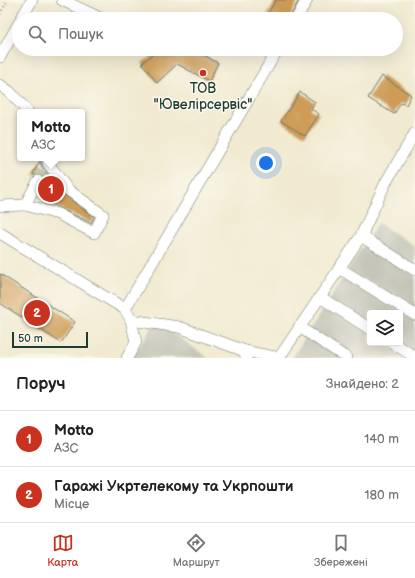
<!DOCTYPE html>
<html lang="uk">
<meta charset="utf-8">
<style>
body{margin:0;font-family:"Balsamiq Sans",sans-serif;background:#f2f2f2;color:#222}
.controls{position:absolute;right:12px;bottom:12px;display:grid;overflow:hidden;border-radius:4px;box-shadow:0 4px 16px #0002}
.controls button{width:36px;height:36px;display:grid;place-items:center;padding:0;border:0;border-bottom:1px solid #e0e0e0;background:#fff;color:#222;font:20px sans-serif}
.scale{position:absolute;left:12px;bottom:10px;width:76px;box-sizing:border-box;padding-left:4px;border:2px solid #1f3d34;border-top:0;font-size:11px;line-height:14px;white-space:nowrap;color:#1f3d34;-webkit-text-stroke:3px #fbf7ec;paint-order:stroke}
.you{position:absolute;left:266px;top:163px;width:14px;height:14px;margin:-10px;border:3px solid #fff;border-radius:50%;background:#1a73e8;box-shadow:0 0 0 6px #1a73e833}
.badge{display:grid;place-items:center;width:26px;height:26px;border-radius:50%;background:#c8321e;color:#fff;font-size:13px;font-weight:700}
.pin{position:absolute;translate:-50% -50%;border:2px solid #fff;box-shadow:0 1px 4px #0006}
.popup{position:absolute;left:17px;top:109px;width:68px;height:52px;box-sizing:border-box;display:grid;place-content:center;border-radius:4px;background:#fff;filter:drop-shadow(0 1px 3px #0005);font-size:13px;white-space:nowrap;color:#767676}
.popup b{font-size:15px;color:#222}
.popup::after{content:'';position:absolute;left:50%;top:100%;margin-left:-8px;border:8px solid transparent;border-top-color:#fff}
.list{margin:0;padding:0;list-style:none}
h2{display:flex;justify-content:space-between;align-items:center;height:52px;margin:0;padding:0 16px;font-size:17px}
h2 small{font-size:13px;font-weight:400;color:#767676}
.list li{display:grid;grid-template-columns:26px 1fr auto;gap:12px;align-items:center;box-sizing:border-box;height:56px;padding:0 16px;border-top:1px solid #e0e0e0}
.list b{display:block;font-size:15px;white-space:nowrap}
.list p{margin:0;font-size:13px;white-space:nowrap;color:#767676}
.list em{font-size:13px;font-style:normal;color:#767676}
.icon{flex:none;width:22px;height:22px;fill:none;stroke:currentColor;stroke-width:2;stroke-linecap:round;stroke-linejoin:round}
.map{position:relative;flex:none;width:415px;height:358px;overflow:hidden}
.search{position:absolute;background:#fff;box-shadow:0 4px 16px #0002;left:12px;right:12px;top:12px;height:44px;display:flex;align-items:center;gap:10px;box-sizing:border-box;padding:0 14px;border-radius:22px;color:#767676;font-size:15px}
.sheet{height:164px;background:#fff}
nav{display:flex;justify-content:space-around;align-items:center;box-sizing:border-box;height:56px;border-top:1px solid #e0e0e0;background:#fff;font-size:11px;color:#767676}
nav a{display:grid;justify-items:center;gap:2px}
nav .on{color:#c8321e}
.map>svg:first-child{display:block}
.industrial{fill:#c5c5b8;fill-rule:evenodd}
.building{fill:#ce9c57}
.lines{fill:none;stroke-linecap:round;stroke-linejoin:round}
.minor-tunnel{stroke:#c7c7b1;stroke-width:11;stroke-dasharray:11 5.5;stroke-linecap:butt}
.minor-casing{stroke:#687a6b;stroke-width:12}
.path{stroke:#687a6b;stroke-width:2;stroke-dasharray:1 3;stroke-linecap:butt}
.minor{stroke:#fff;stroke-width:11}
.poi-dot{fill:#c8321e;stroke:#fbf7ec;stroke-width:1.5}
.labels{text-anchor:middle;stroke-width:3;stroke-linejoin:round;paint-order:stroke}
.poi-label{font-size:14px;fill:#1f3d34;stroke:#fbf7ec}
</style>
<div class="map">
<svg width="415" height="358" viewBox="0 0 415 358">
<rect width="100%" height="100%" fill="#fbf7ec"/>
<filter id="ink" filterUnits="userSpaceOnUse"><feTurbulence type="fractalNoise" baseFrequency=".025" numOctaves="2"/><feDisplacementMap in="SourceGraphic" scale="8" xChannelSelector="R" yChannelSelector="G"/><feConvolveMatrix kernelMatrix="1 2 1 2 8 2 1 2 1" color-interpolation-filters="sRGB"/></filter>
<filter id="wash" filterUnits="userSpaceOnUse"><feTurbulence type="fractalNoise" baseFrequency=".012" numOctaves="4" result="noise"/><feDisplacementMap in="SourceGraphic" scale="16" xChannelSelector="R" yChannelSelector="G"/><feGaussianBlur stdDeviation="0.9" result="paint"/><feColorMatrix in="noise" values="0 0 0 0 0 0 0 0 0 0 0 0 0 0 0 0 0 1.4 0 .05"/><feComposite in="paint" operator="in"/></filter>
<g filter="url(#wash)">
<rect width="100%" height="100%" fill="#f1ead0"/>
<g class="industrial">
<path d="M378,223L415,246V358H292ZM370,313H400V343H370Z"/>
<polygon points="156,321 208,358 132,358"/>
</g>
<g id="blocks">
<g class="building">
<polygon points="276,0 299,0 289,19 264,19"/>
<polygon points="159,49 193,49 218,63 209,81 177,64 157,83 142,63"/>
<polygon points="382,76 411,95 406,105 401,103 394,114 368,98"/>
<polygon points="300,92 315,102 311,109 319,114 305,136 281,121"/>
<polygon points="40,161 42,167 63,194 94,217 91,223 55,206 43,187 45,181 44,177 38,174 34,175 33,173"/>
<polygon points="0,274 75,322 61,343 0,303"/>
</g>
</g>
</g>
<g filter="url(#ink)">
<use href="#blocks" fill-opacity="0" stroke="#687a6b" stroke-width="1"/>
<g class="lines">
<polyline class="minor-tunnel" points="38,181 45,168"/>
<g class="minor-casing">
<g id="minor">
<polyline points="62,0 98,17"/>
<polyline points="21,19 32,0"/>
<polyline points="296,19 307,0"/>
<polyline points="0,57 19,23"/>
<polyline points="0,85 10,92 28,112"/>
<polyline points="25,205 58,214 94,233 103,215 68,190 48,163"/>
<polyline points="0,206 25,205 38,181"/>
<polyline points="0,233 125,309 131,320 136,342 127,358"/>
<polyline points="361,236 415,270"/>
<polyline points="339,268 415,315"/>
<polyline points="320,297 370,329"/>
<polyline points="125,309 278,49"/>
<polyline points="131,320 179,327 245,351 246,358"/>
<polyline points="299,327 347,358"/>
<polyline points="393,343 415,357"/>
<polyline points="245,351 280,358"/>
<polyline points="279,358 361,236 386,182 415,133"/>
</g>
</g>
<polyline class="path" points="0,14 8,0"/>
<use href="#minor" class="minor"/>
</g>
</g>
<circle class="poi-dot" cx="203" cy="73" r="4"/>
<g class="labels">
<g class="poi-label">
<text x="203" y="93">ТОВ<tspan x="203" dy="16">"Ювелірсервіс"</tspan></text>
</g>
</g>
</svg>
<div class="controls">
<button><svg class="icon" aria-label="layers" viewBox="0 0 24 24"><path d="M12 4l9 5-9 5-9-5zM3 14l9 5 9-5"/></svg></button>
</div>
<div class="scale">50 m</div>
<div class="you"></div>
<div class="pin badge" style="left:51px;top:189px">1</div>
<div class="popup"><b>Motto</b>АЗС</div>
<div class="pin badge" style="left:37px;top:313px">2</div>
<div class="search"><svg class="icon" aria-label="search" viewBox="0 0 24 24"><circle cx="10" cy="10" r="6"/><path d="M15 15l6 6"/></svg>Пошук</div>
</div>
<section class="sheet">
<h2>Поруч<small>Знайдено: 2</small></h2>
<ul class="list">
<li><span class="badge">1</span><div><b>Motto</b><p>АЗС</p></div><em>140 m</em></li>
<li><span class="badge">2</span><div><b>Гаражі Укртелекому та Укрпошти</b><p>Місце</p></div><em>180 m</em></li>
</ul>
</section>
<nav>
<a class="on"><svg class="icon" aria-label="map" viewBox="0 0 24 24"><path d="M3 6l6-2 6 2 6-2v14l-6 2-6-2-6 2zM9 4v14M15 6v14"/></svg>Карта</a>
<a><svg class="icon" aria-label="directions" viewBox="0 0 24 24"><path d="M12 3l9 9-9 9-9-9zM9 14v-3h6M13 9l2 2-2 2"/></svg>Маршрут</a>
<a><svg class="icon" aria-label="saved" viewBox="0 0 24 24"><path d="M7 4h10v16l-5-4-5 4z"/></svg>Збережені</a>
</nav>
